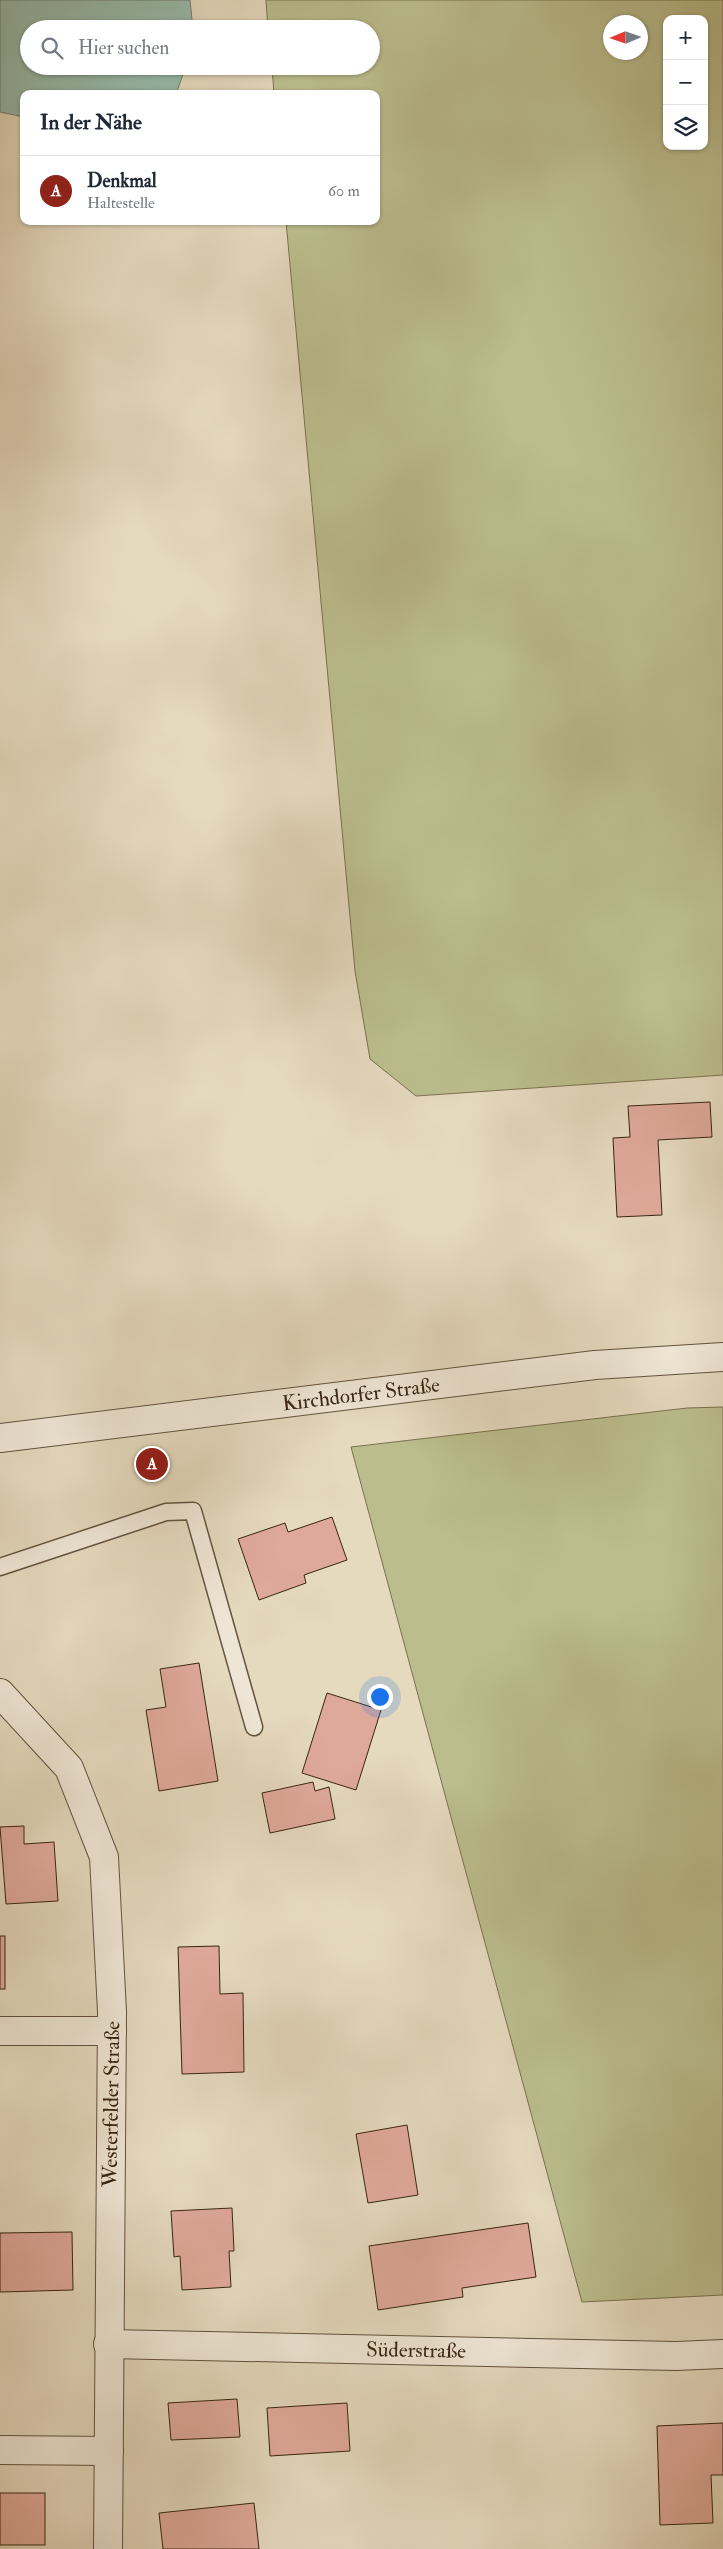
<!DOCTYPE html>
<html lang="de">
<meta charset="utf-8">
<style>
body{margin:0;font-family:"IM FELL Double Pica",serif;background:#f6f6f7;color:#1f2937}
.controls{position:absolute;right:15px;top:15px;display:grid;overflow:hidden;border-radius:10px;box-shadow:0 1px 4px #0004}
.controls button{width:45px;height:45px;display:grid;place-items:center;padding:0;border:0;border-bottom:1px solid #e0e1e3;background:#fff;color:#1f2937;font:25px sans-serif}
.compass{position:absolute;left:603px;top:15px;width:45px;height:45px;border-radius:50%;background:#fff;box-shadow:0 1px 4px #0004;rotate:268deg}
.you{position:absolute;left:379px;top:1696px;width:18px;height:18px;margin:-12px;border:4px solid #fff;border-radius:50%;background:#1a73e8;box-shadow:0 0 0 8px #1a73e833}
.badge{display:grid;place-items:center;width:32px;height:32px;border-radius:50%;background:#8f2418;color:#fff;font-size:16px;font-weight:700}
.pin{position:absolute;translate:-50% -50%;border:2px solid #fff;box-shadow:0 1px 5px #0006}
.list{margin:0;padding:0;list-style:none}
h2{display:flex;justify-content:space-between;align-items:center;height:65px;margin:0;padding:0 20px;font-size:21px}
h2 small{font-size:16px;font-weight:400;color:#747a83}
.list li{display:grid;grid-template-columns:32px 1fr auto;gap:15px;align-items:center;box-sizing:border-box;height:70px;padding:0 20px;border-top:1px solid #e0e1e3}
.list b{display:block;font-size:19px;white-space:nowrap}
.list p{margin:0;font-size:16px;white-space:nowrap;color:#747a83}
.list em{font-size:16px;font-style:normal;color:#747a83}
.icon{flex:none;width:28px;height:28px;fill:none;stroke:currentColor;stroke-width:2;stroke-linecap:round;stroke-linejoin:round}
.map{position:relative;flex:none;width:723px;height:2549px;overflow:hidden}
.search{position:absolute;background:#fff;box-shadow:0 1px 4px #0004;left:20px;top:20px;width:360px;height:55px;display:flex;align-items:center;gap:12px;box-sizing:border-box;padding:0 18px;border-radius:28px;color:#747a83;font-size:19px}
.panel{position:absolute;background:#fff;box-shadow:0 1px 4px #0004;left:20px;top:90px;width:360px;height:135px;border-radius:10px}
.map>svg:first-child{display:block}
.green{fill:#bbbd8d;stroke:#7a7150;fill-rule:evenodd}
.water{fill:#97bbac;stroke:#717f6f}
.building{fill:#dfa999;stroke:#382513}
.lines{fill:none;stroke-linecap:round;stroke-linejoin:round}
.service-casing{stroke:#63523e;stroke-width:19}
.minor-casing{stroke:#63523e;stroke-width:30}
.tertiary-casing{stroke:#63523e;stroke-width:30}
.service{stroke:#eee6d5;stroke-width:16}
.minor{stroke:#eee6d5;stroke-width:28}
.tertiary{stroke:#eee6d5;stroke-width:28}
.labels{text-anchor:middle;stroke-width:4.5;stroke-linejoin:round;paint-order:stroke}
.street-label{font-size:21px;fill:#382513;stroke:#eee6d5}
</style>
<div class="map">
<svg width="723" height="2549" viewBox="0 0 723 2549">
<rect width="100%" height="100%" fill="#e5d9be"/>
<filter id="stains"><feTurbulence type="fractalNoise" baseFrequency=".004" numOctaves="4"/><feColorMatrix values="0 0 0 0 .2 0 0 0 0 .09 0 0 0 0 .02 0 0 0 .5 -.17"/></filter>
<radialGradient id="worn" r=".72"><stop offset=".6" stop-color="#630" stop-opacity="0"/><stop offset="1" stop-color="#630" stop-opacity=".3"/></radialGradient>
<g class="green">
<path d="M266,0H723V1075L416,1096L370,1059L355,971L286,221H376V94H274L272,66H371V29H268ZM667,19H704V146H667ZM610,22H640V52H610Z"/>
<polygon points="723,1407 723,2295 582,2302 351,1447 687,1408"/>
</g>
<polygon class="water" points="0,0 190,0 193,29 29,29 29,66 186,66 176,94 24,94 24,117 0,112"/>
<g class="building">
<polygon points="710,1102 712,1137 658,1140 662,1215 617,1217 613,1138 630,1137 628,1106"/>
<polygon points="332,1517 347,1560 304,1575 306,1583 259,1600 238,1539 285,1523 288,1532"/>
<polygon points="199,1663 218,1781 159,1791 146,1710 166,1707 160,1669"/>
<polygon points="327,1693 381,1710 356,1790 302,1773"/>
<polygon points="313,1782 315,1791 329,1787 335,1819 270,1833 262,1793"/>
<polygon points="24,1826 24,1844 54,1842 58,1901 6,1904 0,1827"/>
<rect x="0" y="1936" width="5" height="53"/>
<polygon points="219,1946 220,1994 243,1993 244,2072 182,2074 178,1947"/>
<polygon points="407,2125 418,2195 368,2203 356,2134"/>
<polygon points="232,2208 234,2251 229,2251 231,2287 182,2290 180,2256 174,2257 171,2211"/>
<polygon points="528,2223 536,2277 462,2288 463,2297 378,2310 369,2246"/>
<polygon points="72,2232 73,2290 0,2292 0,2233"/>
<polygon points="237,2399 240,2437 171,2440 168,2403"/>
<polygon points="347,2403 350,2451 270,2456 267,2408"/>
<polygon points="723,2423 723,2475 711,2475 713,2523 660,2525 657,2426"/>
<rect x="0" y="2493" width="45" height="52"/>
<polygon points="254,2503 259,2549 163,2549 159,2513"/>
</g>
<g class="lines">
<g class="service-casing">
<polyline id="service" points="0,1567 166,1512 193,1511 254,1727"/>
</g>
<g class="minor-casing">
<g id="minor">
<polyline points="0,1693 69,1768 104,1857 112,2012 108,2549"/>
<polyline points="0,2031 112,2031"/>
<polyline points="108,2344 676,2356 723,2354"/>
<polyline points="0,2450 109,2451"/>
</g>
</g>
<g class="tertiary-casing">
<polyline id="tertiary" points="0,1438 595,1365 723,1357"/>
</g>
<use href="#service" class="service"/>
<use href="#minor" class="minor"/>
<use href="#tertiary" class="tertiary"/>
</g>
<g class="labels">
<g class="street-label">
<text transform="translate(361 1394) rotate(-7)" y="7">Kirchdorfer Straße</text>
<text transform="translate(111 2104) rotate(-89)" y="7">Westerfelder Straße</text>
<text transform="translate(416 2350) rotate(1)" y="7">Süderstraße</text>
</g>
</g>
<rect width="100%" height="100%" filter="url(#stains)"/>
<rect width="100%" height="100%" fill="url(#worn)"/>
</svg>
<div class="controls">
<button>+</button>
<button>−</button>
<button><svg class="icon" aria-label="layers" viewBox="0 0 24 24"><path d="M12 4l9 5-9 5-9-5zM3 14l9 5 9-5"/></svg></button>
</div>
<svg class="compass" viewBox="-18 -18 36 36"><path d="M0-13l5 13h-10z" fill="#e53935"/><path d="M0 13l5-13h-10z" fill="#747a83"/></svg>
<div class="you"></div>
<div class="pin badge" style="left:152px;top:1464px">A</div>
<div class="search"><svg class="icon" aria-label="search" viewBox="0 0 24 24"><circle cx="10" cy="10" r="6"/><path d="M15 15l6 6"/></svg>Hier suchen</div>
<section class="panel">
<h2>In der Nähe<small></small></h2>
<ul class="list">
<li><span class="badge">A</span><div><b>Denkmal</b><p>Haltestelle</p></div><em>60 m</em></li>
</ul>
</section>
</div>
